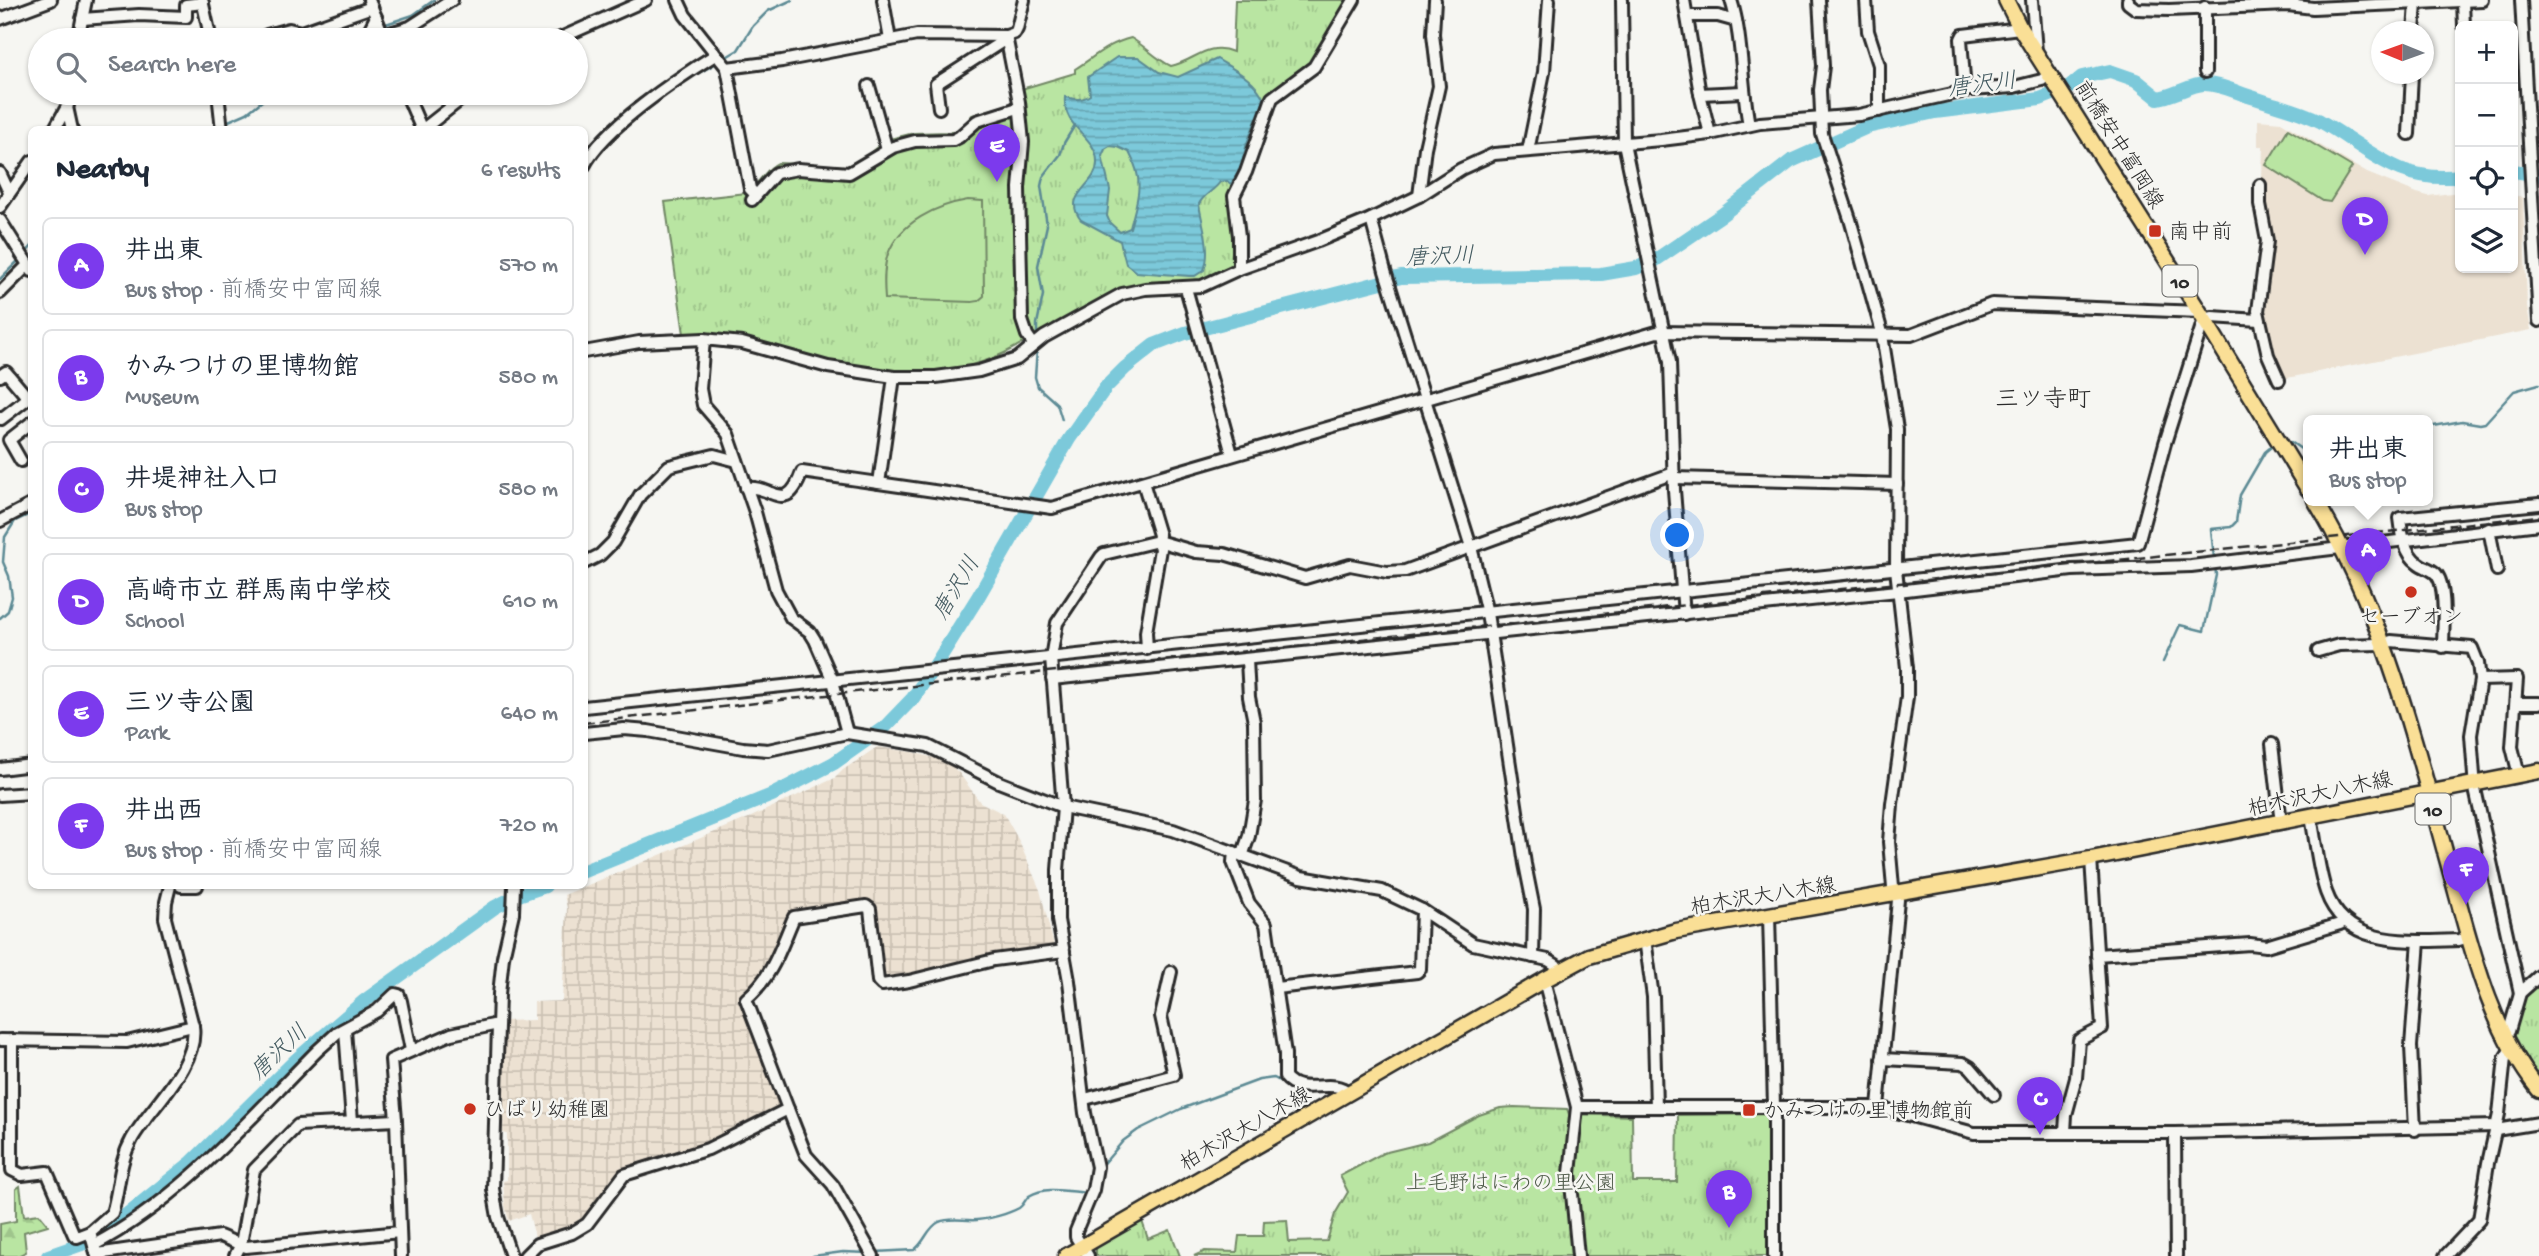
<!DOCTYPE html>
<meta charset="utf-8">
<style>
body{margin:0;font-family:"Gochi Hand","Klee One",sans-serif;background:#f2f2f3;color:#1f2937}
.controls{position:absolute;right:21px;top:21px;display:grid;overflow:hidden;border-radius:10px;box-shadow:0 2px 5px #0004}
.controls button{width:63px;height:63px;display:grid;place-items:center;padding:0;border:0;border-bottom:2px solid #e0e1e3;background:#fff;color:#1f2937;font:35px sans-serif}
.compass{position:absolute;left:2371px;top:21px;width:63px;height:63px;border-radius:50%;background:#fff;box-shadow:0 2px 5px #0004;rotate:271deg}
.you{position:absolute;left:1678px;top:536px;width:24px;height:24px;margin:-18px;border:5px solid #fff;border-radius:50%;background:#1a73e8;box-shadow:0 0 0 10px #1a73e833}
.badge{display:grid;place-items:center;width:46px;height:46px;border-radius:50%;background:#7c3aed;color:#fff;font-size:23px;font-weight:700}
.pin{position:absolute;translate:-50% -58px;filter:drop-shadow(0 2px 4px #0008)}
.pin::after{content:'';position:absolute;top:37px;width:24px;height:21px;background:inherit;clip-path:polygon(0 0,100% 0,50% 100%)}
.popup{position:absolute;left:2303px;top:415px;width:130px;height:91px;box-sizing:border-box;display:grid;place-content:center;border-radius:10px;background:#fff;filter:drop-shadow(0 2px 5px #0005);font-size:23px;white-space:nowrap;color:#747a83}
.popup b{font-size:26px;color:#1f2937}
.popup::after{content:'';position:absolute;left:50%;top:100%;margin-left:-14px;border:14px solid transparent;border-top-color:#fff}
.list{margin:0;padding:0;list-style:none}
h2{display:flex;justify-content:space-between;align-items:center;height:91px;margin:0;padding:0 28px;font-size:30px}
h2 small{font-size:23px;font-weight:400;color:#747a83}
.list li{display:grid;grid-template-columns:46px 1fr auto;gap:21px;align-items:center;box-sizing:border-box;height:98px;margin:0 14px 14px;padding:0 14px;border:2px solid #e0e1e3;border-radius:10px}
.list b{display:block;font-size:26px;white-space:nowrap}
.list p{margin:0;font-size:23px;white-space:nowrap;color:#747a83}
.list em{font-size:23px;font-style:normal;color:#747a83}
.icon{flex:none;width:38px;height:38px;fill:none;stroke:currentColor;stroke-width:2;stroke-linecap:round;stroke-linejoin:round}
.map{position:relative;flex:none;width:2539px;height:1256px;overflow:hidden}
.search{position:absolute;background:#fff;box-shadow:0 2px 5px #0004;left:28px;top:28px;width:560px;height:77px;display:flex;align-items:center;gap:18px;box-sizing:border-box;padding:0 24px;border-radius:38px;color:#747a83;font-size:26px}
.panel{position:absolute;background:#fff;box-shadow:0 2px 5px #0004;left:28px;top:126px;width:560px;height:763px;border-radius:10px}
.map>svg:first-child{display:block}
.built{fill:#ece1d2}
.industrial{fill:url(#industrial-grid)}
.grass{fill:url(#grass-tufts);stroke:#728866;stroke-width:2}
.forest{fill:url(#forest-firs);stroke:#728866;stroke-width:2}
.garden{fill:#b9e5a2;stroke:#728866;stroke-width:2}
.water{fill:url(#water-rules);stroke:#5c8a94;stroke-width:2;fill-rule:evenodd}
.lines{fill:none;stroke-linecap:round;stroke-linejoin:round}
.stream{stroke:#5c8a94;stroke-width:2.5}
.river{stroke:#7cc9da;stroke-width:14}
.minor-casing{stroke:#2b2b2b;stroke-width:16}
.major-casing{stroke:#2b2b2b;stroke-width:19}
.minor{stroke:#f6f6f2;stroke-width:10}
.major{stroke:#fadf96;stroke-width:14}
.rail{stroke:#2b2b2b;stroke-width:2.5;stroke-dasharray:10 5;stroke-linecap:butt}
.poi-dot{fill:#c8321e;stroke:#f6f6f2;stroke-width:2.5}
.labels{text-anchor:middle;stroke-width:5;stroke-linejoin:round;paint-order:stroke}
.shield{fill:#f6f6f2;stroke:#686867;stroke-width:2}
.shield-label{font-size:19px;font-weight:bold;fill:#2b2b2b}
.street-label{font-size:21px;fill:#2b2b2b;stroke:#f6f6f2}
.poi-label{font-size:21px;fill:#2b2b2b;stroke:#f6f6f2;text-anchor:start}
.park-label{font-size:21px;fill:#4e5a49;stroke:#f6f6f2}
.water-label{font-size:23px;font-style:italic;fill:#435a60;stroke:#f6f6f2}
.quarter-label{font-size:24px;fill:#2b2b2b;stroke:#f6f6f2}
</style>
<div class="map">
<svg width="2539" height="1256" viewBox="0 0 2539 1256">
<defs>
<pattern id="industrial-grid" width="8" height="8" patternUnits="userSpaceOnUse" patternTransform="scale(1.75)"><rect width="8" height="8" fill="#ece1d2"/><path d="M0 4h8M4 0v8" fill="none" stroke="#cbc1b4"/></pattern>
<pattern id="grass-tufts" width="24" height="20" patternUnits="userSpaceOnUse" patternTransform="scale(1.75)"><rect width="24" height="20" fill="#b9e5a2"/><path d="M3 7l-1-3M5 7V3M7 7l1-3M15 17l-1-3M17 17v-4M19 17l1-3" fill="none" stroke="#9fc58c"/></pattern>
<pattern id="forest-firs" width="22" height="20" patternUnits="userSpaceOnUse" patternTransform="scale(1.75)"><rect width="22" height="20" fill="#b9e5a2"/><path d="M5 1l3.5 6h-7zM16 11l3.5 6h-7z" fill="#9fc58c"/></pattern>
<pattern id="water-rules" width="6" height="5" patternUnits="userSpaceOnUse" patternTransform="scale(1.75)"><rect width="6" height="5" fill="#7cc9da"/><path d="M0 2.5h6" fill="none" stroke="#66a3b1"/></pattern>
</defs>
<rect width="100%" height="100%" fill="#f6f6f2"/>
<filter id="ink" filterUnits="userSpaceOnUse"><feTurbulence type="fractalNoise" baseFrequency=".0143" numOctaves="2"/><feDisplacementMap in="SourceGraphic" scale="14" xChannelSelector="R" yChannelSelector="G"/><feConvolveMatrix kernelMatrix="1 2 1 2 8 2 1 2 1" color-interpolation-filters="sRGB"/></filter>
<g filter="url(#ink)">
<polygon class="built" points="2258,120 2281,122 2367,173 2417,193 2428,196 2460,192 2460,268 2513,268 2513,196 2523,198 2527,306 2531,330 2287,378 2280,375 2272,355 2263,309 2265,183 2262,179 2263,146 2258,146"/>
<polygon class="industrial" points="877,747 912,752 946,761 959,773 980,802 1004,814 1018,839 1040,890 1054,946 993,955 884,982 881,979 871,904 795,912 768,970 759,983 741,999 781,1104 766,1116 707,1146 623,1172 580,1225 536,1241 529,1214 509,1221 505,1206 503,1181 507,1180 507,1134 503,1133 504,1088 500,1087 502,1021 534,1020 534,1002 562,1001 567,908 564,895 751,817 835,778 843,770"/>
<g class="grass">
<path d="M1235,0H1351L1314,58L1271,92L1244,168L1231,193L1236,269L1199,284L1146,287L1039,337L1033,336C970,381 900,378 827,361C778,350 734,333 684,334L665,202L746,193L747,188C761,185 764,169 778,163L847,166L856,164L886,140L914,133L949,132L962,129L972,115L1020,101L1018,90L1075,73V69C1094,57 1109,43 1131,38C1145,46 1156,59 1171,66C1195,61 1207,41 1233,52Z"/>
<polygon points="2539,979 2539,1082 2511,1039 2522,996"/>
<polygon points="1514,1107 1567,1109 1569,1114 1632,1116 1633,1182 1677,1182 1678,1115 1771,1114 1772,1256 1194,1256 1205,1251 1237,1252 1239,1236 1263,1236 1264,1221 1287,1220 1289,1242 1327,1241 1335,1214 1348,1192 1340,1176 1383,1153 1428,1142 1479,1115 1500,1108"/>
<polygon points="1141,1218 1148,1239 1170,1230 1180,1256 1096,1256 1096,1245"/>
</g>
<polygon class="forest" points="20,1186 24,1216 39,1214 48,1225 24,1232 26,1252 18,1256 0,1256 0,1224 16,1221 16,1189"/>
<g class="garden">
<polygon points="2288,129 2352,167 2330,202 2323,201 2266,165"/>
<path d="M968,200L983,201L984,296L978,301L972,302L885,299C884,285 883,268 888,254C900,222 937,205 968,200Z"/>
</g>
<path class="water" d="M1117,57H1138L1159,72L1178,77L1217,59C1235,70 1257,81 1264,100L1247,143L1241,167L1231,184L1227,181L1220,182C1214,191 1204,194 1199,204C1202,225 1212,249 1204,270L1195,276H1189L1136,272L1126,264L1120,241L1081,220C1061,194 1097,186 1097,163C1098,136 1062,129 1065,97C1074,99 1082,101 1090,95L1088,77ZM1110,146L1118,147L1129,152C1145,182 1138,197 1130,228L1120,232L1110,223L1107,216L1110,190L1102,156L1105,149Z"/>
<g class="lines">
<g class="stream">
<polyline points="383,25 413,15 434,0"/>
<polyline points="370,40 379,29"/>
<polyline points="723,59 738,50 753,26 768,11 792,0"/>
<polyline points="683,82 717,63"/>
<polyline points="224,123 247,113 272,93"/>
<polyline points="208,130 218,125"/>
<polyline points="610,141 636,117"/>
<polyline points="25,254 32,246"/>
<polyline points="0,279 20,259"/>
<polyline points="1037,339 1037,324 1043,295 1038,266 1047,225 1041,186 1043,177 1060,155 1064,143 1075,125"/>
<polyline points="1037,349 1035,377 1038,387 1057,404 1062,420"/>
<polyline points="2428,427 2462,421 2480,424 2485,423 2514,391 2539,384"/>
<polyline points="2291,442 2308,454"/>
<polyline points="2214,558 2211,529 2231,527 2236,522 2240,495 2265,452 2271,447"/>
<polyline points="0,618 8,611 12,597 9,576 3,562 5,537 15,521 32,513"/>
<polyline points="2163,662 2180,625 2204,631 2216,575 2215,565"/>
<polyline points="1101,1167 1123,1141 1138,1130 1181,1109 1259,1080 1274,1078 1287,1085"/>
<path d="M875,1252L914,1250C925,1243 927,1228 939,1222C951,1217 964,1221 977,1220C989,1219 1008,1214 1019,1208C1024,1205 1025,1199 1029,1196C1046,1185 1070,1192 1088,1193"/>
<polyline points="813,1256 843,1252 869,1253"/>
</g>
<g class="river">
<polyline points="2513,171 2539,175"/>
<path d="M584,871L772,795L834,763L885,727L913,698L936,664L978,597L1069,439L1106,387L1125,368L1154,345L1185,333L1401,277L1601,274L1636,268L1654,261L1723,214L1791,161L1867,127L1935,112L2040,99L2070,87L2082,77L2110,71L2136,80L2158,98C2173,96 2192,84 2204,84C2222,84 2237,93 2255,98C2277,106 2299,110 2320,121C2370,149 2398,184 2460,176"/>
<polyline points="48,1256 85,1243 120,1220 191,1163 297,1059 363,1002 495,907 521,894 545,886"/>
</g>
<g class="minor-casing">
<g id="minor">
<polyline points="202,0 211,40"/>
<polyline points="369,0 385,40"/>
<polyline points="678,0 685,15 727,68 782,61 917,35 1006,36 1015,33 1017,29 1024,0"/>
<polyline points="883,0 890,40"/>
<polyline points="1622,0 1624,143 1670,362 1674,490 1684,614"/>
<polyline points="1684,0 1700,94 1710,134"/>
<path d="M1731,0C1743,38 1741,84 1749,125"/>
<polyline points="1819,0 1823,66 1820,90 1822,134 1850,219 1881,329 1897,429 1896,569 1907,668 1907,697 1892,804 1889,842 1893,887 1898,900 1878,1107"/>
<polyline points="1866,0 1868,31 1879,65 1879,111"/>
<polyline points="2032,0 2036,52"/>
<polyline points="2128,0 2128,3 2136,9 2169,10 2288,5 2313,8 2482,0"/>
<polyline points="2521,0 2539,321"/>
<polyline points="2463,2 2464,26"/>
<polyline points="2205,7 2205,72"/>
<polyline points="1687,16 1718,16 1736,21"/>
<polyline points="0,19 51,0"/>
<polyline points="82,19 139,15 186,17 186,5 203,3"/>
<polyline points="2414,32 2416,3"/>
<polyline points="267,35 289,29 301,32 372,7"/>
<polyline points="383,35 410,27 452,0"/>
<polyline points="1006,36 1019,102 1023,142 1019,188 1022,320 1027,335 1034,345"/>
<polyline points="78,40 86,0"/>
<polyline points="364,40 376,17"/>
<polyline points="556,40 646,0"/>
<polyline points="727,68 750,189 756,195"/>
<polyline points="869,86 887,150"/>
<polyline points="1965,91 1961,39 1963,35 2020,28"/>
<polyline points="218,93 222,130"/>
<polyline points="406,93 422,130"/>
<polyline points="1700,94 1743,92"/>
<polyline points="67,107 72,130"/>
<polyline points="939,108 936,84 1006,39"/>
<polyline points="54,130 68,105 70,93"/>
<polyline points="422,130 469,93"/>
<polyline points="2409,134 2412,74"/>
<polyline points="1528,151 1544,72 1549,0"/>
<path d="M584,166C603,128 678,78 715,55"/>
<polyline points="0,173 9,192"/>
<polyline points="2260,185 2260,204 2267,241 2258,311 2268,355 2279,380"/>
<polyline points="1419,196 1425,148 1439,86 1433,34 1435,0"/>
<polyline points="752,200 776,173 798,169 849,173 893,147 915,141 953,140 959,137 977,121 1018,108"/>
<polyline points="0,207 32,161"/>
<polyline points="1371,219 1385,271 1471,547 1487,613 1525,864 1534,909 1533,957"/>
<polyline points="0,220 32,271"/>
<polyline points="1239,269 1239,236 1234,196 1246,172 1272,98 1314,67 1354,0"/>
<polyline points="1186,288 1232,454"/>
<polyline points="0,293 27,266"/>
<polyline points="704,339 700,389 703,405 728,434 755,512 776,590 791,618 810,632 815,640 833,681 847,733"/>
<polyline points="584,352 639,342 704,339 742,343 828,367 894,377 936,377 979,371 1017,359 1044,337 1122,294 1145,289 1202,286 1239,269 1318,241 1371,219 1419,196 1461,169 1494,154 1661,140 1710,134 1760,123 1859,115 1970,90 2014,87 2042,80 2050,73"/>
<polyline points="0,376 6,372 28,398"/>
<polyline points="0,417 1,419 32,395"/>
<polyline points="21,461 9,440 32,422"/>
<polyline points="1674,478 1897,484"/>
<polyline points="879,483 894,377"/>
<path d="M746,488C772,484 786,517 802,472L1052,508L1657,332L1911,335L1992,304L2200,312"/>
<polyline points="0,521 32,504"/>
<polyline points="2489,529 2497,570"/>
<polyline points="584,563 600,555 613,542 640,495 669,466 714,455 737,461"/>
<polyline points="2384,644 2391,641 2472,648 2478,663 2480,680 2471,735 2475,789 2520,993"/>
<path d="M2443,647C2443,630 2447,588 2437,575C2433,569 2424,568 2418,563C2404,553 2402,534 2400,518L2539,504"/>
<polyline points="1147,649 1146,632 1160,549 1158,541 1196,552 1224,554 1305,578 1350,565 1387,572 1405,571 1674,473"/>
<polyline points="2318,651 2339,645 2380,644"/>
<polyline points="1052,679 1898,591 2072,570 2191,566 2539,524"/>
<polyline points="2480,680 2517,679 2512,747 2519,775"/>
<polyline points="2517,703 2539,703"/>
<polyline points="584,707 2138,543 2165,443 2204,319 2212,317 2259,320"/>
<polyline points="584,733 624,729 648,731 743,748 768,750 847,733 928,746 999,782 1063,807 1173,830 1301,877 1382,891 1422,910 1473,944 1548,960 1556,965 1559,972"/>
<polyline points="2272,744 2281,823"/>
<polyline points="0,769 32,765"/>
<polyline points="0,795 32,793"/>
<path d="M2311,817C2316,842 2318,869 2326,892C2346,949 2411,941 2459,940L2469,937"/>
<path d="M1234,852L1233,862L1249,903L1266,924L1285,1054V1077C1302,1098 1332,1076 1349,1093"/>
<polyline points="1242,856 1249,836 1255,800 1254,722 1249,697 1247,660"/>
<polyline points="181,886 197,886"/>
<polyline points="1769,915 1774,1107 1774,1256"/>
<polyline points="1645,939 1653,997 1656,1106"/>
<polyline points="2097,955 2250,944 2266,946 2340,924 2345,921"/>
<polyline points="1544,980 1577,1107 1570,1173 1578,1256"/>
<polyline points="1276,988 1417,972 1420,969 1422,910"/>
<polyline points="345,1030 352,1121"/>
<polyline points="2505,1037 2509,1031 2520,993 2539,976"/>
<polyline points="0,1040 127,1042 193,1026"/>
<polyline points="12,1040 12,1170 22,1175 47,1172 74,1235 77,1237 90,1232"/>
<polyline points="1882,1059 1963,1063 1970,1067 1994,1095"/>
<polyline points="1085,1099 1174,1075 1161,1016 1171,972"/>
<polyline points="1577,1107 1878,1107 1974,1133 2175,1133 2497,1126"/>
<polyline points="788,1109 806,1155 833,1185 873,1256"/>
<polyline points="2415,1130 2411,1046 2419,941"/>
<polyline points="2496,1130 2539,1123"/>
<polyline points="2065,1132 2066,1115 2076,1078 2079,1040 2102,1028 2091,859"/>
<polyline points="2175,1133 2176,1256"/>
<path d="M94,1245C182,1199 249,1119 318,1050L338,1032L377,1011L395,994L399,995L401,1001L411,1050"/>
<polyline points="97,1254 220,1236 246,1247 400,1232"/>
<path d="M97,1256L90,1232L112,1213C120,1188 118,1164 132,1139C150,1107 199,1066 193,1026L165,918L166,902L170,886"/>
<polyline points="235,1256 241,1244 254,1170 298,1125 396,1120"/>
<polyline points="401,1256 396,1120 391,1060 451,1034 498,1024"/>
<polyline points="511,1256 498,1217 493,1189 499,994 503,957 513,913 514,886"/>
<path d="M525,1256L537,1244L572,1233L587,1224L624,1175L708,1149L788,1109L746,999C773,976 780,949 794,917L866,906L870,909L878,981L882,985L909,981L994,960L1064,951"/>
<polyline points="1088,1256 1076,1237 1076,1231 1093,1190 1097,1167 1085,1113 1069,981 1058,920 1058,870 1063,807 1051,658 1057,623 1101,557 1104,554 1158,541 1159,535 1143,482"/>
<polyline points="2445,1256 2479,1220 2488,1163 2499,1114 2505,1058 2511,1048"/>
</g>
</g>
<g class="major-casing">
<g id="major">
<polyline points="2006,0 2020,28 2204,319 2308,489"/>
<path d="M2315,500C2383,611 2413,735 2447,859C2470,940 2486,1023 2539,1090"/>
<polyline points="1066,1256 1544,980 1589,956 1676,931 2091,859 2539,771"/>
</g>
</g>
<use href="#minor" class="minor"/>
<use href="#major" class="major"/>
<polyline class="rail" points="584,723 808,697 2539,516"/>
</g>
</g>
<g class="poi-dot">
<rect x="2148" y="224" width="14" height="14" rx="3.5"/>
<circle cx="2411" cy="592" r="7"/>
<circle cx="470" cy="1109" r="7"/>
<rect x="1742" y="1103" width="14" height="14" rx="3.5"/>
</g>
<g class="labels">
<g class="shield">
<rect x="2162.5" y="265.5" width="35" height="31" rx="5"/>
<rect x="2415.5" y="793.5" width="35" height="31" rx="5"/>
</g>
<g class="shield-label">
<text x="2180" y="288">10</text>
<text x="2433" y="816">10</text>
</g>
<g class="street-label">
<text transform="translate(2120 144) rotate(58)" y="7">前橋安中富岡線</text>
<text transform="translate(2320 793) rotate(-12)" y="7">柏木沢大八木線</text>
<text transform="translate(1763 895) rotate(-9)" y="7">柏木沢大八木線</text>
<text transform="translate(1245 1128) rotate(-30)" y="7">柏木沢大八木線</text>
</g>
<g class="poi-label">
<text x="2169" y="238">南中前</text>
<text x="2411" y="623" text-anchor="middle">セーブオン</text>
<text x="484" y="1116">ひばり幼稚園</text>
<text x="1763" y="1117">かみつけの里博物館前</text>
</g>
<g class="park-label">
<text x="1511" y="1189">上毛野はにわの里公園</text>
</g>
<g class="water-label">
<text transform="translate(1982 83) rotate(-7)" y="8">唐沢川</text>
<text transform="translate(1440 255) rotate(-2)" y="8">唐沢川</text>
<text transform="translate(955 587) rotate(-59)" y="8">唐沢川</text>
<text transform="translate(278 1051) rotate(-43)" y="8">唐沢川</text>
</g>
<g class="quarter-label">
<text x="2043" y="406">三ツ寺町</text>
</g>
</g>
</svg>
<div class="controls">
<button>+</button>
<button>−</button>
<button><svg class="icon" aria-label="locate" viewBox="0 0 24 24"><circle cx="12" cy="12" r="6"/><path d="M12 2v4M12 18v4M2 12h4M18 12h4"/></svg></button>
<button><svg class="icon" aria-label="layers" viewBox="0 0 24 24"><path d="M12 4l9 5-9 5-9-5zM3 14l9 5 9-5"/></svg></button>
</div>
<svg class="compass" viewBox="-18 -18 36 36"><path d="M0-13l5 13h-10z" fill="#e53935"/><path d="M0 13l5-13h-10z" fill="#747a83"/></svg>
<div class="you"></div>
<div class="pin badge" style="left:2368px;top:586px">A</div>
<div class="popup"><b>井出東</b>Bus stop</div>
<div class="pin badge" style="left:1729px;top:1228px">B</div>
<div class="pin badge" style="left:2040px;top:1135px">C</div>
<div class="pin badge" style="left:2365px;top:255px">D</div>
<div class="pin badge" style="left:997px;top:182px">E</div>
<div class="pin badge" style="left:2466px;top:905px">F</div>
<div class="search"><svg class="icon" aria-label="search" viewBox="0 0 24 24"><circle cx="10" cy="10" r="6"/><path d="M15 15l6 6"/></svg>Search here</div>
<section class="panel">
<h2>Nearby<small>6 results</small></h2>
<ul class="list">
<li><span class="badge">A</span><div><b>井出東</b><p>Bus stop · 前橋安中富岡線</p></div><em>570 m</em></li>
<li><span class="badge">B</span><div><b>かみつけの里博物館</b><p>Museum</p></div><em>580 m</em></li>
<li><span class="badge">C</span><div><b>井堤神社入口</b><p>Bus stop</p></div><em>580 m</em></li>
<li><span class="badge">D</span><div><b>高崎市立 群馬南中学校</b><p>School</p></div><em>610 m</em></li>
<li><span class="badge">E</span><div><b>三ツ寺公園</b><p>Park</p></div><em>640 m</em></li>
<li><span class="badge">F</span><div><b>井出西</b><p>Bus stop · 前橋安中富岡線</p></div><em>720 m</em></li>
</ul>
</section>
</div>
